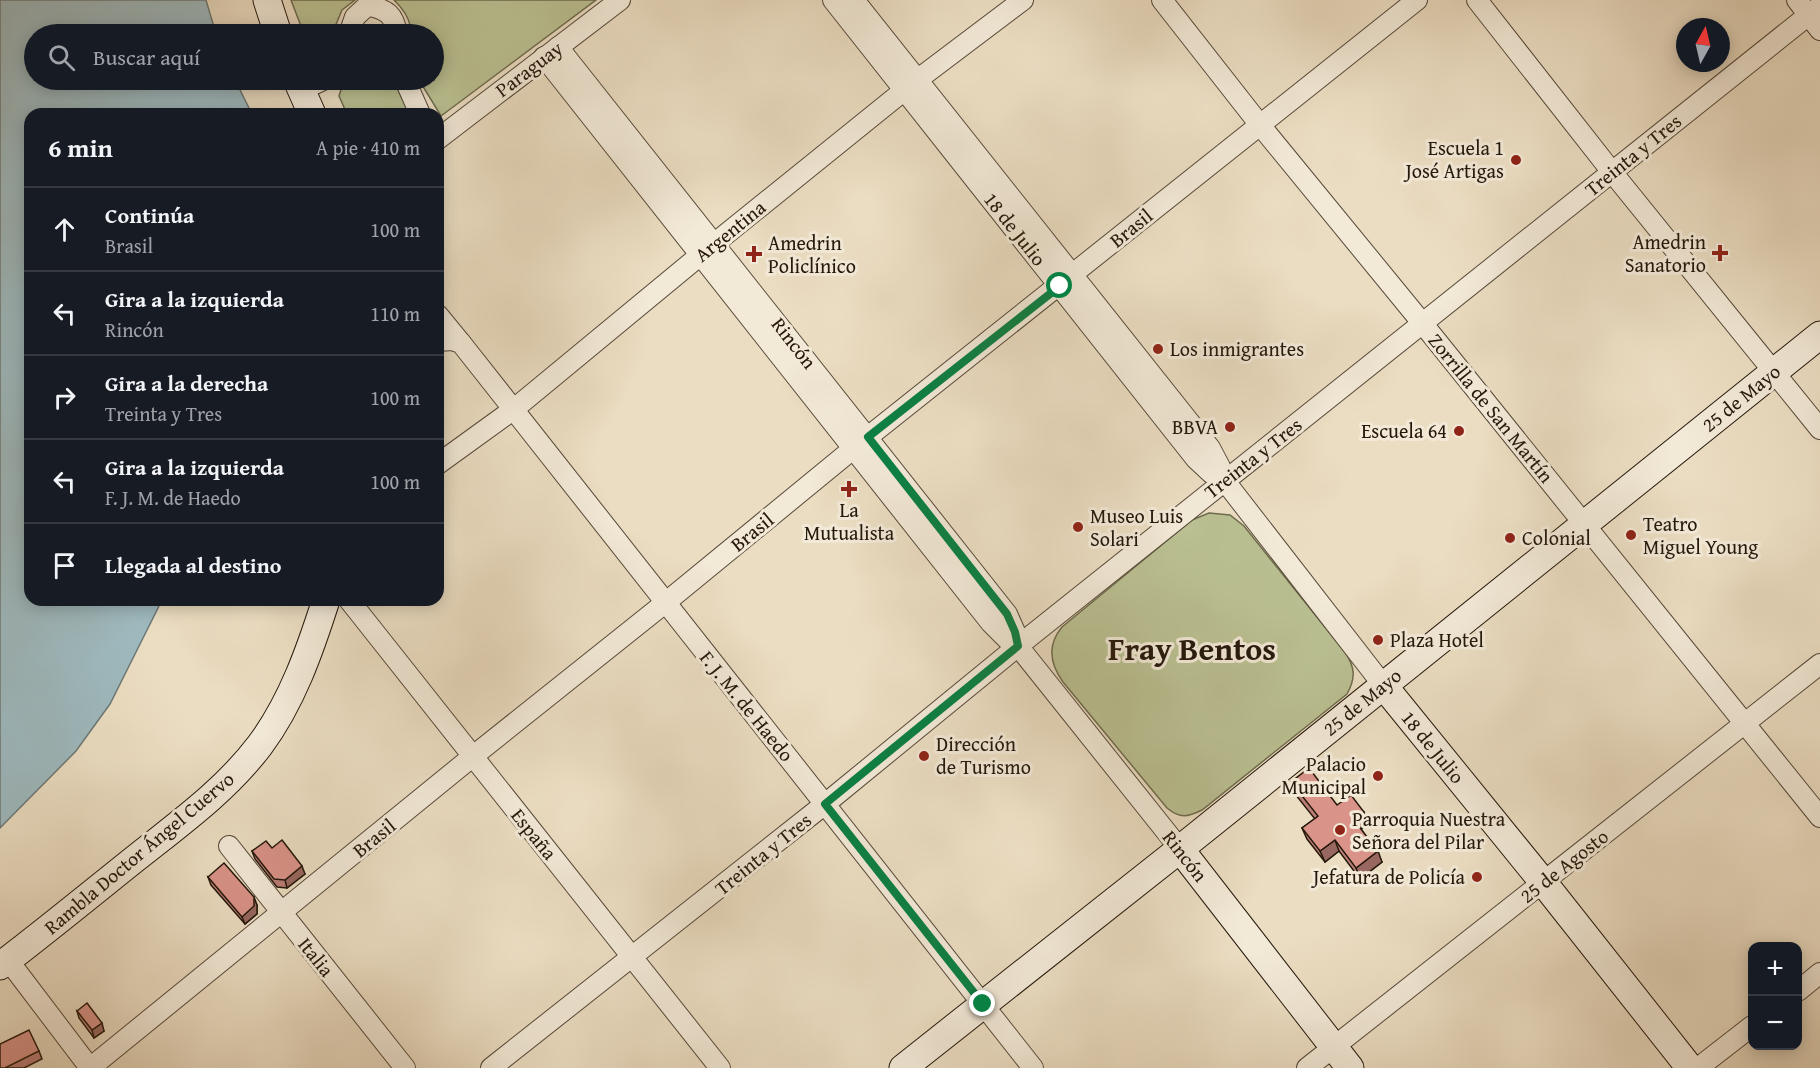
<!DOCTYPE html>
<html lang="es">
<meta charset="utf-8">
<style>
body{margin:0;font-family:"Gentium Book Plus",serif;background:#20242c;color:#f1f3f6}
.controls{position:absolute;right:18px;bottom:18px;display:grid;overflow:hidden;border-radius:12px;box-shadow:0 3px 15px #0003}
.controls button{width:54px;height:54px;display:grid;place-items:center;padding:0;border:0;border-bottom:2px solid #363941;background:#171b24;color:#f1f3f6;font:30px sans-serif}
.compass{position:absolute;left:1676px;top:18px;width:54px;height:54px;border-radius:50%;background:#171b24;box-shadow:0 3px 15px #0003;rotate:8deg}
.stop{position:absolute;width:18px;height:18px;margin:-14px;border:4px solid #0b8043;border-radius:50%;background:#fff}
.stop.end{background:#0b8043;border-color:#fff;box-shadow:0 2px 6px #0008}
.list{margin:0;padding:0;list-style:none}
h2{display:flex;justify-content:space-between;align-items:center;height:78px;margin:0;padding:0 24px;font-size:26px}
h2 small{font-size:20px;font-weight:400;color:#9ea1a6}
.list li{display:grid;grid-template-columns:39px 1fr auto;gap:18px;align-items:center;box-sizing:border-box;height:84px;padding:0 24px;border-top:2px solid #363941}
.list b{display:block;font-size:22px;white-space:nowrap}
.list p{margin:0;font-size:20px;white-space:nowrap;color:#9ea1a6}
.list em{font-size:20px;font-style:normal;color:#9ea1a6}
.icon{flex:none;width:33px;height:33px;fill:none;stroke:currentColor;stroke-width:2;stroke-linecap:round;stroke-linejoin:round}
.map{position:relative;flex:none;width:1820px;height:1068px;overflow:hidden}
.search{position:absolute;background:#171b24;box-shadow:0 3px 15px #0003;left:24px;top:24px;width:420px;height:66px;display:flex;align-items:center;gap:15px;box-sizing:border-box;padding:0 21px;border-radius:33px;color:#9ea1a6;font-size:22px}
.panel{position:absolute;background:#171b24;box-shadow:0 3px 15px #0003;left:24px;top:108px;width:420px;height:498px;border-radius:18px}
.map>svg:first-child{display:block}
.green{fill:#bac092;stroke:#6f6c4e;stroke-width:1.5}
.water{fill:#9eb9be;stroke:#6d7976;stroke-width:1.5}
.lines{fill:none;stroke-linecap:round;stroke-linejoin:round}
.street-casing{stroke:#564939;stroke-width:22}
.secondary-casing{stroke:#24180b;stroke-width:29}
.street{stroke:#f2e9d7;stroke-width:20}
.secondary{stroke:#f2e9d7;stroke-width:27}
.wall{fill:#bb7e76;stroke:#24180b;stroke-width:1.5}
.shaded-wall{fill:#986760;stroke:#24180b;stroke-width:1.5}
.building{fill:#d99389;stroke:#24180b;stroke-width:1.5}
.route{stroke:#0b8043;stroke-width:8}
.poi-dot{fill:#8f2418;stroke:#f2e9d7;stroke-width:2}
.labels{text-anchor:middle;stroke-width:6;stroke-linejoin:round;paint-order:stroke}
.street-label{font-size:20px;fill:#24180b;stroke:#f2e9d7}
.poi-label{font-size:20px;fill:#24180b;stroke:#f2e9d7;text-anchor:start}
.town-label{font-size:32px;font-weight:bold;fill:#24180b;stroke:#f2e9d7}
</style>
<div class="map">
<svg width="1820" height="1068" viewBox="0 0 1820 1068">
<rect width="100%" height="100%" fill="#ebddc2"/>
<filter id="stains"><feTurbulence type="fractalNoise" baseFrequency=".00333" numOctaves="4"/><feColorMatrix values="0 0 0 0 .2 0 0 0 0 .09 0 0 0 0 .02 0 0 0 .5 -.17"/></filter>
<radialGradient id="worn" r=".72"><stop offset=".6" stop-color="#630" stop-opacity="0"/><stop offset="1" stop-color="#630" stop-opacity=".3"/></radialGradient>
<g class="green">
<polygon points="291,0 355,0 342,10 332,34 304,34"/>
<path d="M394,0H596L441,116L419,80H434V34H411C411,20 404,10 394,0Z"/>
<polygon points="344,80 393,80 410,114 347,114 339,96"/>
<path d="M1209,513L1230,515L1244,526L1345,652C1355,667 1356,678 1347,694L1202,810C1188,817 1180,819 1167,808L1063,682C1050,664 1047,645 1062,627L1192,520Z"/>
</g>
<polygon class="water" points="0,0 206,0 216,34 34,34 34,80 235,80 252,114 30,114 30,600 162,600 110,704 76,751 0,828"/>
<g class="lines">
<g class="street-casing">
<g id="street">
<polyline points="833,0 1196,459 1211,473 1224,480"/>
<polyline points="854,0 1210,448 1220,467 1224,480 1383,685"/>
<polyline points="1162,0 1260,125 1423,324 1820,817"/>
<polyline points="1477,0 1612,172 1820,429"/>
<polyline points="1797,0 1820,30"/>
<path d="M349,34L355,17L368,5C387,10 394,14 397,34"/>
<polyline points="558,47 1007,614 1015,632 1018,646"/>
<polyline points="544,57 991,623 1007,639 1018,646 1180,849"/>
<polyline points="405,80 420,114"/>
<polyline points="302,90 323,80"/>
<polyline points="438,139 620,0"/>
<polyline points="438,315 461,343"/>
<polyline points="438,341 452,340 461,343 1033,1068"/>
<polyline points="438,464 514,409 715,243 917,80 1023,0"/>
<polyline points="349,600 720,1068"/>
<polyline points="229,846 405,1068"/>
<polyline points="8,960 90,1068"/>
<polyline points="1798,991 1820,973"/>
<polyline points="90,1068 472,757 665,603 854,448 1417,0"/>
<polyline points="491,1068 825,804 1018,646 1820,6"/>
<polyline points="1307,1068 1820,664"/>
<polyline points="1698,1068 1752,1026"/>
</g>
</g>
<g class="secondary-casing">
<g id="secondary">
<polyline points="267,0 278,34"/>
<polyline points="297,80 312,114"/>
<polyline points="1383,685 1543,882 1690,1068"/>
<polyline points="1180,849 1350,1068"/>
<path d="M0,966C46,931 91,894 136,858C180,823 226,790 260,745C292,702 310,650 326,600"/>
<polyline points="903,1068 1180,849 1820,335"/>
</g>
</g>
<use href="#street" class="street"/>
<use href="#secondary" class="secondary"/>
</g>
<g class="wall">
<polygon points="1291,782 1337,805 1368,824 1361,829 1382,862 1360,879 1339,851 1325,862 1307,839 1302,828 1315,819 1295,794"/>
<polygon points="272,848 305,874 287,888 277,887 255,859 252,851"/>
<polygon points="208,877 257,905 257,914 245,924 211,885"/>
<polygon points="77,1011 104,1031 94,1038 79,1018"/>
<polygon points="39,1051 42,1059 24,1068 0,1068"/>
</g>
<g class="shaded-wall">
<polygon points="1364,812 1368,824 1358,831 1354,820"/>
<polygon points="1335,840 1339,851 1325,862 1320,851"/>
<polygon points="1378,851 1382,862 1360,879 1356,868"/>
<polygon points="302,866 305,874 287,888 285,880"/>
<polygon points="254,897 257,905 257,914 245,924 242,917"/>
<polygon points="102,1023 104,1031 94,1038 92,1030"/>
</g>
<g class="building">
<polygon points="1309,768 1337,805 1351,795 1364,812 1354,820 1378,851 1356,868 1335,840 1320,851 1302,828 1318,816 1291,782"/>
<polygon points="282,840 302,866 285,880 274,879 252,851 266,841 272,848"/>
<polygon points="224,863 254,897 254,906 242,917 208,877"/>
<polygon points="87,1003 102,1023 92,1030 77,1011"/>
<polygon points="29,1030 39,1051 5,1068 0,1068 0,1044"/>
</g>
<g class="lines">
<polyline class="route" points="983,1004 825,804 1018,646 1015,632 1007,614 868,437 1060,286"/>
</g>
<g class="poi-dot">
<circle cx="1516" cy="160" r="6"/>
<path d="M1717 244h6v6h6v6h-6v6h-6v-6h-6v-6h6z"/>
<path d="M751 245h6v6h6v6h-6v6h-6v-6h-6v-6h6z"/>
<circle cx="1158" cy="349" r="6"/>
<circle cx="1230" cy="427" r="6"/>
<circle cx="1459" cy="431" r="6"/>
<path d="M846 480h6v6h6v6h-6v6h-6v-6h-6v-6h6z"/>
<circle cx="1078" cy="527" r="6"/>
<circle cx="1631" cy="535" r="6"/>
<circle cx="1510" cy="538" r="6"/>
<circle cx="1378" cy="640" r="6"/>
<circle cx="924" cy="756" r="6"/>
<circle cx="1378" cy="776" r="6"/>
<circle cx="1340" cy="830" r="6"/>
<circle cx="1477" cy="877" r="6"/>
</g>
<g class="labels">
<g class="street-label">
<text transform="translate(529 69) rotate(-37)" y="7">Paraguay</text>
<text transform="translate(1633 155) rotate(-39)" y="7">Treinta y Tres</text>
<text transform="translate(1131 228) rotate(-39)" y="7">Brasil</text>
<text transform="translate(1015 229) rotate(52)" y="7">18 de Julio</text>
<text transform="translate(730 231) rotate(-39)" y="7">Argentina</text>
<text transform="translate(794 343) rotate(52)" y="7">Rincón</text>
<text transform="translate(1741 398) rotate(-39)" y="7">25 de Mayo</text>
<text transform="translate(1491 408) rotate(51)" y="7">Zorrilla de San Martín</text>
<text transform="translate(1253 458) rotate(-38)" y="7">Treinta y Tres</text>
<text transform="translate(752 532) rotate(-39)" y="7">Brasil</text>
<text transform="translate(1362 702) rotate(-39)" y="7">25 de Mayo</text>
<text transform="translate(747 706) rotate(51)" y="7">F. J. M. de Haedo</text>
<text transform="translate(1433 747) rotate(51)" y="7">18 de Julio</text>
<text transform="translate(534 834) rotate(51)" y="7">España</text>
<text transform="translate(374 838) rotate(-39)" y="7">Brasil</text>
<text transform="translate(139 853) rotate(-40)" y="7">Rambla Doctor Ángel Cuervo</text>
<text transform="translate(763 854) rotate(-39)" y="7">Treinta y Tres</text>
<text transform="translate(1185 856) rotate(52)" y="7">Rincón</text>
<text transform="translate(1564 866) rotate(-38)" y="7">25 de Agosto</text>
<text transform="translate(316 957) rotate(51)" y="7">Italia</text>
</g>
<g class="poi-label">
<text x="1504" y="155" text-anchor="end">Escuela 1<tspan x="1504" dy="23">José Artigas</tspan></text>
<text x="1706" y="249" text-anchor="end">Amedrin<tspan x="1706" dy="23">Sanatorio</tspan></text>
<text x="768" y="250">Amedrin<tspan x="768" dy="23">Policlínico</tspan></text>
<text x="1170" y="356">Los inmigrantes</text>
<text x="1218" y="434" text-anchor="end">BBVA</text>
<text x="1447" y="438" text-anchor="end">Escuela 64</text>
<text x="849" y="517" text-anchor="middle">La<tspan x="849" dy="23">Mutualista</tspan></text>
<text x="1090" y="523">Museo Luis<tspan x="1090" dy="23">Solari</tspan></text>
<text x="1643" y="531">Teatro<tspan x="1643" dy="23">Miguel Young</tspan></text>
<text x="1522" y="545">Colonial</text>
<text x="1390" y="647">Plaza Hotel</text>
<text x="936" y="751">Dirección<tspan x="936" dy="23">de Turismo</tspan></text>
<text x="1366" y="771" text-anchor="end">Palacio<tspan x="1366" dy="23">Municipal</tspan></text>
<text x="1352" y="826">Parroquia Nuestra<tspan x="1352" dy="23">Señora del Pilar</tspan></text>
<text x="1465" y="884" text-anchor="end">Jefatura de Policía</text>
</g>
<g class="town-label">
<text x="1192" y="660">Fray Bentos</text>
</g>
</g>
<rect width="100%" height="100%" filter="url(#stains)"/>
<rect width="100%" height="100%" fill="url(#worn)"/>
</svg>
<div class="controls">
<button>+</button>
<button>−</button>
</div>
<svg class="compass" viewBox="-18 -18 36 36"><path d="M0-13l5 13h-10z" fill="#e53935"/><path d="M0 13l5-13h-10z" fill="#9ea1a6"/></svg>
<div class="stop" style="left:1060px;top:286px"></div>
<div class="stop end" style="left:983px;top:1004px"></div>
<div class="search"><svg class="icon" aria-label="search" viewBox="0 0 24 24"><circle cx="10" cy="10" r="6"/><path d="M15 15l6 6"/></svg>Buscar aquí</div>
<section class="panel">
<h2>6 min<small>A pie · 410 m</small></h2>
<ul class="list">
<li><svg class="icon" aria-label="ahead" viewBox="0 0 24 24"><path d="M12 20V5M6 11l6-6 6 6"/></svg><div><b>Continúa</b><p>Brasil</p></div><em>100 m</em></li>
<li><svg class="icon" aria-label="left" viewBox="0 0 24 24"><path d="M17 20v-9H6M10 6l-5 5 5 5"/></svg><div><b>Gira a la izquierda</b><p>Rincón</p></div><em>110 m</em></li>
<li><svg class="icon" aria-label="right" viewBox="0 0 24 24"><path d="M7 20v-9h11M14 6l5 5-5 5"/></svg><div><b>Gira a la derecha</b><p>Treinta y Tres</p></div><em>100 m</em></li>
<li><svg class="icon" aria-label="left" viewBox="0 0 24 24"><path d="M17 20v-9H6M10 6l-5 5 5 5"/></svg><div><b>Gira a la izquierda</b><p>F. J. M. de Haedo</p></div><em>100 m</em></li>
<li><svg class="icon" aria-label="arrive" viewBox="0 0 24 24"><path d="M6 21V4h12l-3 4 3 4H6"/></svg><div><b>Llegada al destino</b></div></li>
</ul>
</section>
</div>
